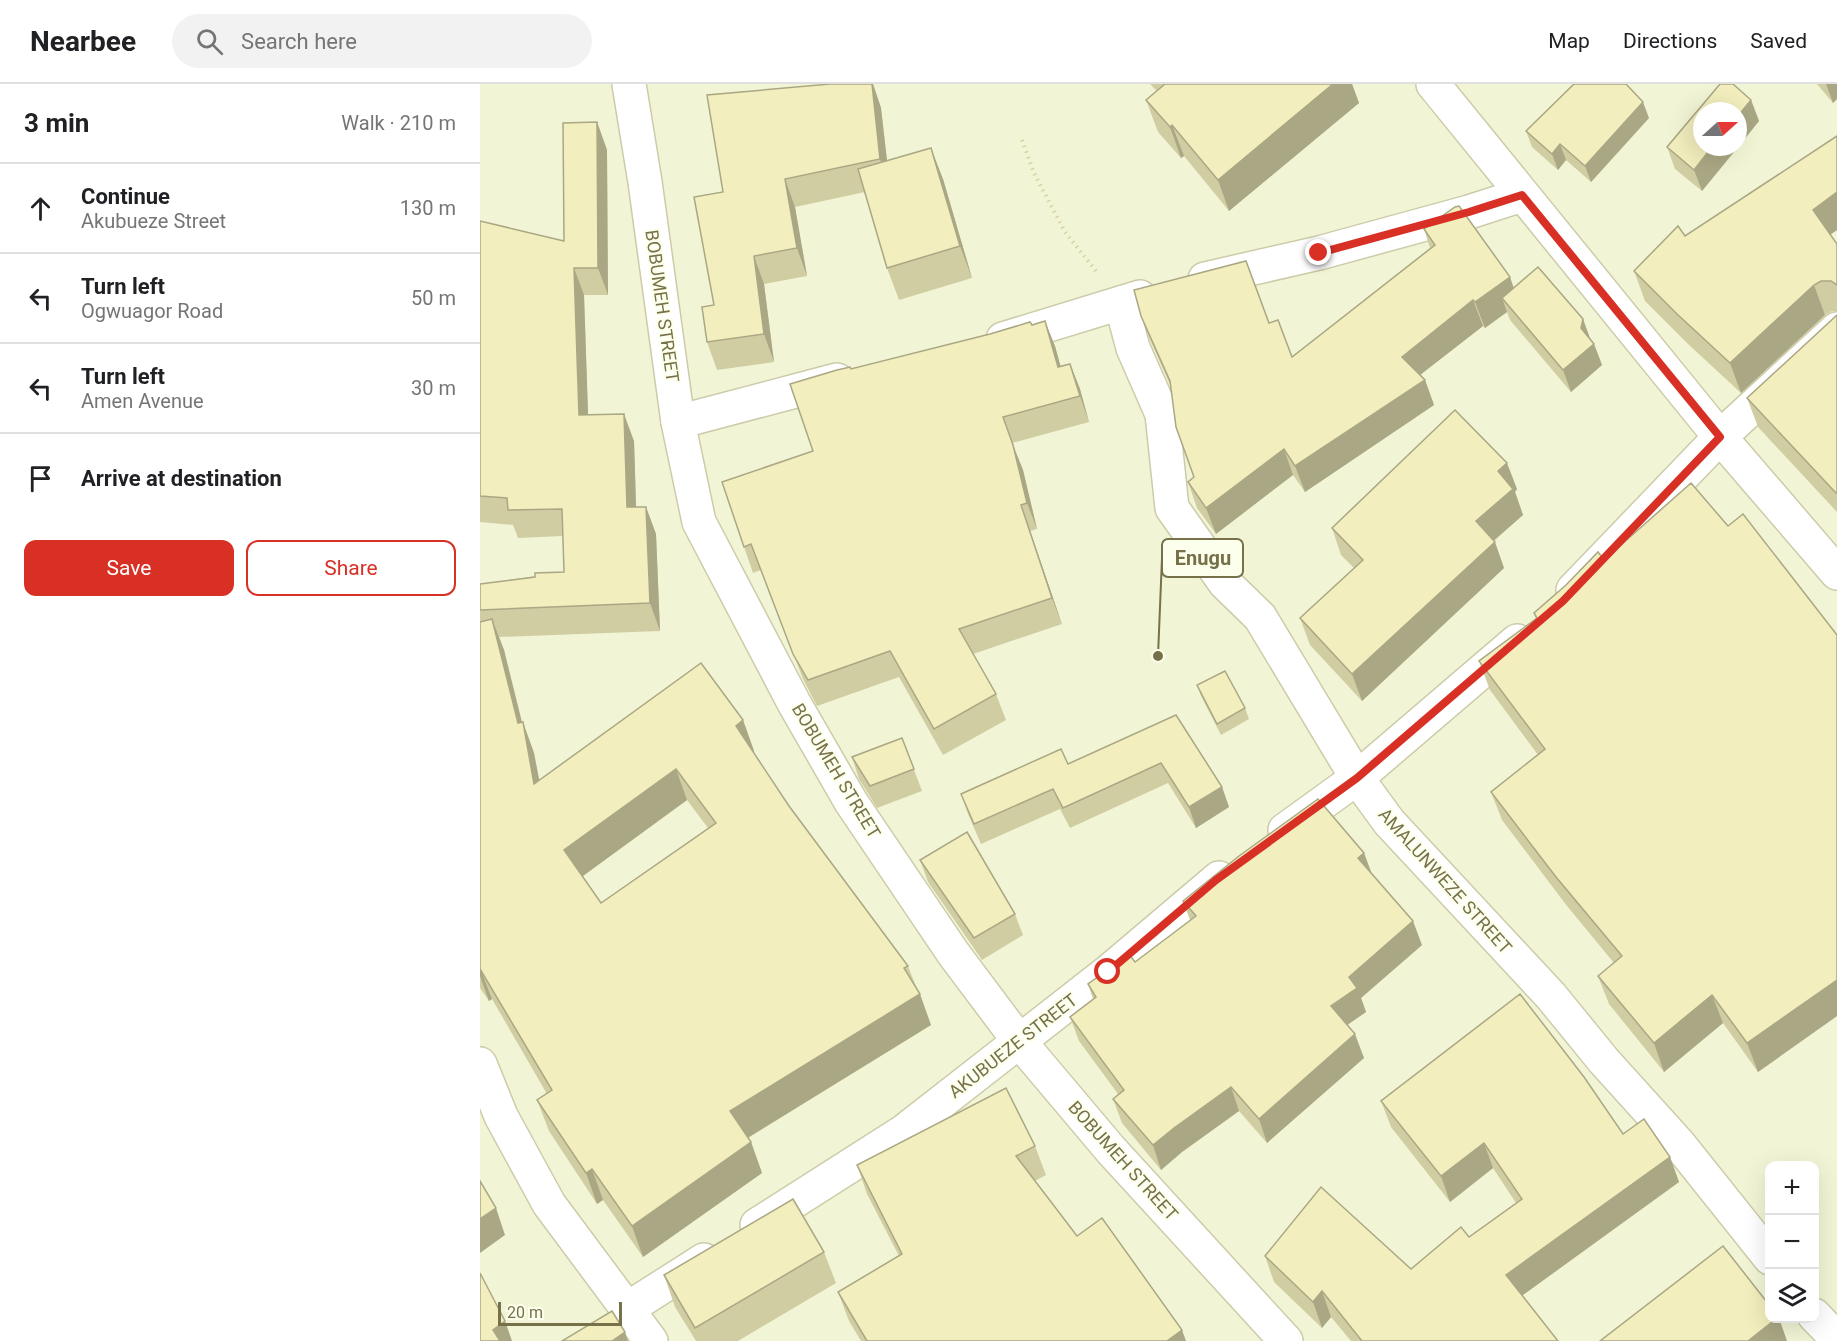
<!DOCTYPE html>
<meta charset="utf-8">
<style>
body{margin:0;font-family:Roboto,sans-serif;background:#f2f2f2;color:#202124}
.controls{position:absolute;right:18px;bottom:18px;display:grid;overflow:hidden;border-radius:12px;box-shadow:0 6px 24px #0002}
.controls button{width:54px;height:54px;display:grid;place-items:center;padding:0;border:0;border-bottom:2px solid #e0e0e0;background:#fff;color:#202124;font:30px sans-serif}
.compass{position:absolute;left:1213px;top:18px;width:54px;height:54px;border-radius:50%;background:#fff;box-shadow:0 6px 24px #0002;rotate:69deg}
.scale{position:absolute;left:18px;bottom:15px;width:124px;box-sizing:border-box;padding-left:6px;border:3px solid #77714a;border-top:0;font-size:16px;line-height:21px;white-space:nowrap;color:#77714a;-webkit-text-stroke:4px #fdffed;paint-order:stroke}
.stop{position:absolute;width:18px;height:18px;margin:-14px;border:4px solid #d93025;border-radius:50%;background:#fff}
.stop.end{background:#d93025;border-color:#fff;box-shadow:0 2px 6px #0008}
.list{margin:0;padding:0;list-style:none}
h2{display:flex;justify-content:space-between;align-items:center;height:78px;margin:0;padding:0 24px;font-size:26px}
h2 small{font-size:20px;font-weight:400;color:#757577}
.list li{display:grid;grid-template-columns:39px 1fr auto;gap:18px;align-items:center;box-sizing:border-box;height:90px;padding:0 24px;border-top:2px solid #e0e0e0}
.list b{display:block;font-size:22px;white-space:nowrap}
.list p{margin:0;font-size:20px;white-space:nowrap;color:#757577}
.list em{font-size:20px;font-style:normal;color:#757577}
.actions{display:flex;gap:12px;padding:18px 24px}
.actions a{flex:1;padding:14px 0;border:2px solid #d93025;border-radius:12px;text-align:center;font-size:21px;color:#d93025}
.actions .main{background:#d93025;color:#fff}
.icon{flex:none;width:33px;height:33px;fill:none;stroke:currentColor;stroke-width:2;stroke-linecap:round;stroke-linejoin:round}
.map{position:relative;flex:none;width:1357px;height:1257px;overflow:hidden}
header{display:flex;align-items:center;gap:36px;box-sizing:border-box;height:84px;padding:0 30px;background:#fff;border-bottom:2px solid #e0e0e0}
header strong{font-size:28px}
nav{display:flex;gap:33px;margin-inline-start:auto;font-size:21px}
.search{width:420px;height:54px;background:#f2f2f2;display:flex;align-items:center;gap:15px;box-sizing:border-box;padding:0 21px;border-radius:33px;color:#757577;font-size:22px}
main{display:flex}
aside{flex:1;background:#fff}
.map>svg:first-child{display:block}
.residential{fill:#f2f5d5;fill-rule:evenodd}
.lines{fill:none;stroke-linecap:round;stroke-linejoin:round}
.minor-casing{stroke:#cdcba9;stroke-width:36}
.tertiary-casing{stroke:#cdcba9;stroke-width:36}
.path{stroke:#d8d3a0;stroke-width:4;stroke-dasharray:1.5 4.5;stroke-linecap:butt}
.minor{stroke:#fff;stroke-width:33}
.tertiary{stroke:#fff;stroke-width:33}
.wall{fill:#d1cda3;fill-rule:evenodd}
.shaded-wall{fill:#aaa784}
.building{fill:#f3eebd;stroke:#aaa784;stroke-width:1.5;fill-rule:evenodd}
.route{stroke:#d93025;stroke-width:8}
.labels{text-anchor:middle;stroke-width:4.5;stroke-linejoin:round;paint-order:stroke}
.street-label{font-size:18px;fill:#77714a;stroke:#fdffed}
.leader{fill:none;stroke:#77714a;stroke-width:2}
.callout-dot{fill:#77714a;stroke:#fdffed;stroke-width:2}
.callout{fill:#fdffed;stroke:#77714a;stroke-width:2}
.callout-label{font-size:20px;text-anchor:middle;font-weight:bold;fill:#77714a}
</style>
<header>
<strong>Nearbee</strong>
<div class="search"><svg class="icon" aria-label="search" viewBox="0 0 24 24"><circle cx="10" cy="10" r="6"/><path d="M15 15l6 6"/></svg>Search here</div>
<nav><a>Map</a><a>Directions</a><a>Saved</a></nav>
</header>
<main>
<aside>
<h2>3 min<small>Walk · 210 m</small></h2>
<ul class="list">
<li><svg class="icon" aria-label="ahead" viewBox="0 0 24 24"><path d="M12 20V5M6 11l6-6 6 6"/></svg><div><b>Continue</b><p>Akubueze Street</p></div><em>130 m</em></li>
<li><svg class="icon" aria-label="left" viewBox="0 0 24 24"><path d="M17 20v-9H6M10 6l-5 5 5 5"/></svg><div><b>Turn left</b><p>Ogwuagor Road</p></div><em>50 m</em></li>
<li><svg class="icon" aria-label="left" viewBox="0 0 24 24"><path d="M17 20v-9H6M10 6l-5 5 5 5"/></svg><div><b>Turn left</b><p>Amen Avenue</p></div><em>30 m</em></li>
<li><svg class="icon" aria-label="arrive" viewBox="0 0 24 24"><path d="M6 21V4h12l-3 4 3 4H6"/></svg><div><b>Arrive at destination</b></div></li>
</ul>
<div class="actions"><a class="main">Save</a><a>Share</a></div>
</aside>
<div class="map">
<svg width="1357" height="1257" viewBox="0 0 1357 1257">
<rect width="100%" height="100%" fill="#fafde6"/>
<path class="residential" d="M0,0H1357V1257H0ZM1222,27H1258V63H1222ZM1290,1082H1334V1234H1290Z"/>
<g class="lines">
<g class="minor-casing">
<g id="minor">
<polyline points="149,0 165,98 198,338 219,438 314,619 371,718 473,869 539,957 631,1066 806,1257"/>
<polyline points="725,195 839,169 989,128 1042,111"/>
<polyline points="641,219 653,264 682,330 692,424 745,499 780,533 877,694 909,738 1071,912 1124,977 1199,1060 1290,1174"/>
<polyline points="523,255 660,213"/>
<polyline points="198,338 357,296"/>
<polyline points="1093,506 1240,353 1357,245"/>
<polyline points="805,746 877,694 1037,557"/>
<polyline points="0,980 21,1032 69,1120 171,1257"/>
<polyline points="277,1141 423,1048 628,888 739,794"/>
<polyline points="147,1225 224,1176"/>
<polyline points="1334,1231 1357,1255"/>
</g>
</g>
<g class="tertiary-casing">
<polyline id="tertiary" points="953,0 1240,353 1357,489"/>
</g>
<polyline class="path" points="542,56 554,89 585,148 616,187"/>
<use href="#minor" class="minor"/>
<use href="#tertiary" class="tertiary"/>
</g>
<g class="wall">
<polygon points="350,0 393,0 401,24 407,77 463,95 492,194 419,216 407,184 385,108 315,123 327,192 284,200 294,278 237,286 227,258 234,221 243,108"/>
<polygon points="670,0 872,0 879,19 749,127 704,72 701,74 678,48 666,16 677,7"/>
<polygon points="1240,0 1253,0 1271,16 1279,37 1258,63 1258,27 1222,27 1222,63 1258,63 1222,107 1195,85 1187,63"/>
<polygon points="1337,0 1357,0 1357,15 1353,19"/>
<polygon points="1169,34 1111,98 1086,76 1078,86 1052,63 1046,47"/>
<path d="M117,38L127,66L128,211H104L108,331L154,357L156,423H166L176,450L180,547L19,553L24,566L42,638L54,669L59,696L263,636L274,667L273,668L309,722L428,882L451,941L268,1054L271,1058L282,1089L163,1173L123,1116L117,1120L69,1047L57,1016L67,1010L12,915L9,917L0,904V500L84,488L83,452L38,454L33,441L0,438V137L84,157ZM207,716L228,744L121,819L103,792Z"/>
<polygon points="1357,52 1357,146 1350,151 1357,160 1357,227 1352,227 1345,231 1261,309 1208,260 1165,217 1154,187 1205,152"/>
<polygon points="944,145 1034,204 1103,235 1110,256 1114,260 1122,281 1091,308 1030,236 1027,228 1005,244 1003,242 940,291 945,296 954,321 825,408 813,391 736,450 717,424 708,398 714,393 691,303 671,258 661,232 789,239 812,273 950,164"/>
<polygon points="1357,231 1357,428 1278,343 1267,314"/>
<polygon points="552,241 575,262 580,282 590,280 600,305 609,338 532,359 543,386 557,445 550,447 582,540 493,570 516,610 526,636 463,671 419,593 337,622 323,595 281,486 273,489 264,463 333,367 371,285"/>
<polygon points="1037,405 1035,408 1043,431 1014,457 1024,484 882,617 830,561 820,534 874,484 861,471 852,444"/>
<polygon points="1248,442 1357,551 1357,932 1278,988 1243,939 1184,988 1129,920 1118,892 1134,879 1087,822 1022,736 1011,708 1058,671 1010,606 999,577 1056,535 1054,529 1124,476"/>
<polygon points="717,601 765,624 769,635 741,651 721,612"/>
<polygon points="696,631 742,703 749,723 716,744 688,699 590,744 580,725 501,760 488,730 481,710 588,680"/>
<polygon points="422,654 442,707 397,724 379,695 372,673"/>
<polygon points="884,769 891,789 942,861 881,914 886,928 867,941 884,974 787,1059 759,1027 702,1068 681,1086 642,1039 633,1015 638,1010 599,957 590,933 613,915 608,900 655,878 710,836 703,817"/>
<polygon points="440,776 535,830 543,851 502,876 448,798"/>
<polygon points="901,1017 1143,1050 1190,1073 1199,1098 1043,1211 1078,1257 871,1257 851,1233 842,1244 794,1198 785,1172 931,1185 989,1153 1036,1119 1013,1084 970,1118 911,1043"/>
<polygon points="555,1062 566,1091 555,1097 597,1152 706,1257 381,1257 369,1237 358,1208 419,1172 387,1110 377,1081"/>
<polygon points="344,1168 356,1199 258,1257 216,1257 195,1223 184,1191"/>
</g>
<g class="shaded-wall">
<polygon points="392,0 393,0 401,24 410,103 400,75"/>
<polygon points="853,0 872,0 879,19 749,127 738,96"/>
<polygon points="1346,0 1357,0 1357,15 1353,19"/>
<polygon points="1271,16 1279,37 1258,63 1258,32"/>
<polygon points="1163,18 1169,34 1111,98 1105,82"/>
<polygon points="117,38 127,66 128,211 118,184"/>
<polygon points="692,41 704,72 701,74 690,43"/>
<polygon points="1080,60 1086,76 1078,86 1072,70"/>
<polygon points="1232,63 1258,63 1222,107 1214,86"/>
<polygon points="451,64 463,95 492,194 480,162"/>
<polygon points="305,95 315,123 327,192 317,164"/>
<polygon points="1357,108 1357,146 1344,155 1333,126"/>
<polygon points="274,172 284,200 294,278 284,250"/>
<polygon points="94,184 104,211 109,359 99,331"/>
<polygon points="1030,193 1039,219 1022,214 1027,228 1005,244 995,218"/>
<polygon points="1334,201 1345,231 1261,309 1250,279"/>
<polygon points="993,216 1003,242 931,298 922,273"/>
<polygon points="1103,235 1111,257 1114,260 1122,281 1091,308 1083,286"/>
<polygon points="565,237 575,262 588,309 578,283"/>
<polygon points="590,280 600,305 609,338 600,312"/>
<polygon points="945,296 954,321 825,408 815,382"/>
<polygon points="144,330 154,357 157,451 147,423"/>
<polygon points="533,361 543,386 557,445 547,419"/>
<polygon points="804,365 813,391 736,450 726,424"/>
<polygon points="1027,379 1037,405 1035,408 1043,431 1005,464 996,437 1018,387"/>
<polygon points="541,421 550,447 582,540 572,514"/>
<polygon points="166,423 176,450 180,547 170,519"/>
<polygon points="1015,458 1024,484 882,617 872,590"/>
<polygon points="12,535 24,566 47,659 43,638 54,669 66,731 54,700"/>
<polygon points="263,636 274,667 267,673 256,642"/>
<polygon points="196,685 207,716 96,797 84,766"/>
<polygon points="742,703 749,723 716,744 709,723"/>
<polygon points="884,769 893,793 878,774"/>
<polygon points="933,837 942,861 881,914 886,928 860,946 851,922 869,893"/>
<polygon points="0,884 12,915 9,917 0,892"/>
<polygon points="1357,896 1357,932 1278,988 1267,959"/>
<polygon points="440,910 451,941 261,1058 250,1027"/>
<polygon points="1232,911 1243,939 1184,988 1174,959"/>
<polygon points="875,950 884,974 787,1059 779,1035"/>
<polygon points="751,1003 759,1027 702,1068 681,1086 673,1061 694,1044"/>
<polygon points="271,1058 282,1089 163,1173 152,1142"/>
<polygon points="1004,1059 1013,1084 970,1118 961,1092"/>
<polygon points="1190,1073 1199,1098 1036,1216 1026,1191"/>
<polygon points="112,1085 123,1116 117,1120 106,1089"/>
<polygon points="16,1124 25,1151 0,1169 0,1135"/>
<polygon points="842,1207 851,1233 842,1244 833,1218"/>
<polygon points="1297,1234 1299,1234 1307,1257 1268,1257"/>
<polygon points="25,1237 32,1257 17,1257 13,1246"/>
<polygon points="702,1246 706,1257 687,1257"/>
<polygon points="145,1248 148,1257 132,1257"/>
</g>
<g class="building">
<polygon points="350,0 392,0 400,75 305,95 317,164 274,172 284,250 227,258 222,223 234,221 214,113 243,108 227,11"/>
<polygon points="685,0 853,0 738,96 692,41 690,43 666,16"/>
<polygon points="1094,0 1146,0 1163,18 1105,82 1080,60 1072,70 1046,47"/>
<polygon points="1240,0 1253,0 1271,16 1258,32 1258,27 1222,27 1222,63 1232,63 1214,86 1187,63"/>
<polygon points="117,38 118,184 94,184 99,331 144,330 147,423 166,423 170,519 0,526 0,500 55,493 55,489 84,488 82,425 28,426 27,414 0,412 0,137 84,157 83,39"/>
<polygon points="1357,52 1357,108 1333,126 1357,160 1357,201 1351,197 1341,197 1334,201 1250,279 1197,230 1154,187 1198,142 1205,152"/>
<polygon points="451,64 480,162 407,184 378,85"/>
<polygon points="979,122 1030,193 995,218 993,216 922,273 945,296 815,382 804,365 726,424 708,398 714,393 696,343 690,297 661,232 654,206 766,177 789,239 798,236 812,273 955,161 944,145 975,123"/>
<polygon points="1058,183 1103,235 1101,244 1114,260 1083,286 1022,214"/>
<polygon points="1357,231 1357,407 1356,409 1267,314"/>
<polygon points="565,237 578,283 590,280 600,312 523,333 533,361 547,419 541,421 572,514 479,545 516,610 454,645 410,567 328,596 313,570 271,460 264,463 242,398 333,367 310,300 357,286 370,283 371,285 510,250 550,238 552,241"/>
<polygon points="975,326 1027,379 1018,387 1033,405 996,437 1015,458 872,590 820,534 883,476 852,444"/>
<polygon points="1211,399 1248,442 1263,430 1357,551 1357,896 1267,959 1232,911 1174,959 1118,892 1142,872 1076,793 1011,708 1065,665 999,577 1057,534 1054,529 1086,501 1118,468 1124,476"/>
<path d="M12,535L38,639L43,638L54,700L221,579L263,636L256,642L309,722L428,882L424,884L440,910L250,1027L271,1058L152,1142L112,1085L106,1089L57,1016L72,1006L0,885V538ZM196,685L236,739L121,819L84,766Z"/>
<polygon points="745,587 765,624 737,640 717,601"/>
<polygon points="696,631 742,703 709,723 681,679 583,724 573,705 494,740 481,710 581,665 588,680"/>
<polygon points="422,654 434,685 390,702 372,673"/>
<polygon points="838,715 884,769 878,774 933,837 869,893 877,904 851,922 875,950 779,1035 751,1003 694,1044 673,1061 633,1015 644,1006 590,933 616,913 608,900 649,870 655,878 716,832 703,817 759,772"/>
<polygon points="487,748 535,830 494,854 440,776"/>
<polygon points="1040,910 1104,993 1143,1050 1164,1035 1190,1073 1026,1191 1078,1257 882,1257 842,1207 833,1218 785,1172 841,1103 931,1185 981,1143 989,1153 1042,1115 1004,1059 961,1092 901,1017"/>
<polygon points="526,1004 555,1062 536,1072 597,1152 622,1134 702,1246 687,1257 387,1257 358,1208 422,1170 377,1081"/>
<polygon points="0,1097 16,1124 0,1135"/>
<polygon points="313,1115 344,1168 215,1244 184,1191"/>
<polygon points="1243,1162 1290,1222 1290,1234 1297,1234 1268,1257 1120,1257"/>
<polygon points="0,1189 25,1237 13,1246 20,1257 0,1257"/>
<polygon points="132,1227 145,1248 132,1257 82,1257"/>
</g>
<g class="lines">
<polyline class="route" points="628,888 736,796 877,694 1083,517 1240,353 1042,111 989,128 839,169"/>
</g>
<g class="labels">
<g class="street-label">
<text transform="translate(182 222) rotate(82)" y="6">BOBUMEH STREET</text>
<text transform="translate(356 687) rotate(59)" y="6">BOBUMEH STREET</text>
<text transform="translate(965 797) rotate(48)" y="6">AMALUNWEZE STREET</text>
<text transform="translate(533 962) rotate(-38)" y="6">AKUBUEZE STREET</text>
<text transform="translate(643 1077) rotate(48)" y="6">BOBUMEH STREET</text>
</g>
</g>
<path class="leader" d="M678 572L682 474"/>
<circle class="callout-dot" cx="678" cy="572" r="6"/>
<rect class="callout" x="682" y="455" width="81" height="38" rx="6"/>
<g class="callout-label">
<text x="723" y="481">Enugu</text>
</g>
</svg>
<div class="controls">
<button>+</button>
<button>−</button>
<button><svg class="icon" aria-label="layers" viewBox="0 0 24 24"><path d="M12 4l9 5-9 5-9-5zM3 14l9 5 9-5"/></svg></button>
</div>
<svg class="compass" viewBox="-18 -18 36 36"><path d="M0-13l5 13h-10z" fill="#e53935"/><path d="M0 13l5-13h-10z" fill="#757577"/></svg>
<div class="scale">20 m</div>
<div class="stop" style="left:628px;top:888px"></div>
<div class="stop end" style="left:839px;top:169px"></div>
</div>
</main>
